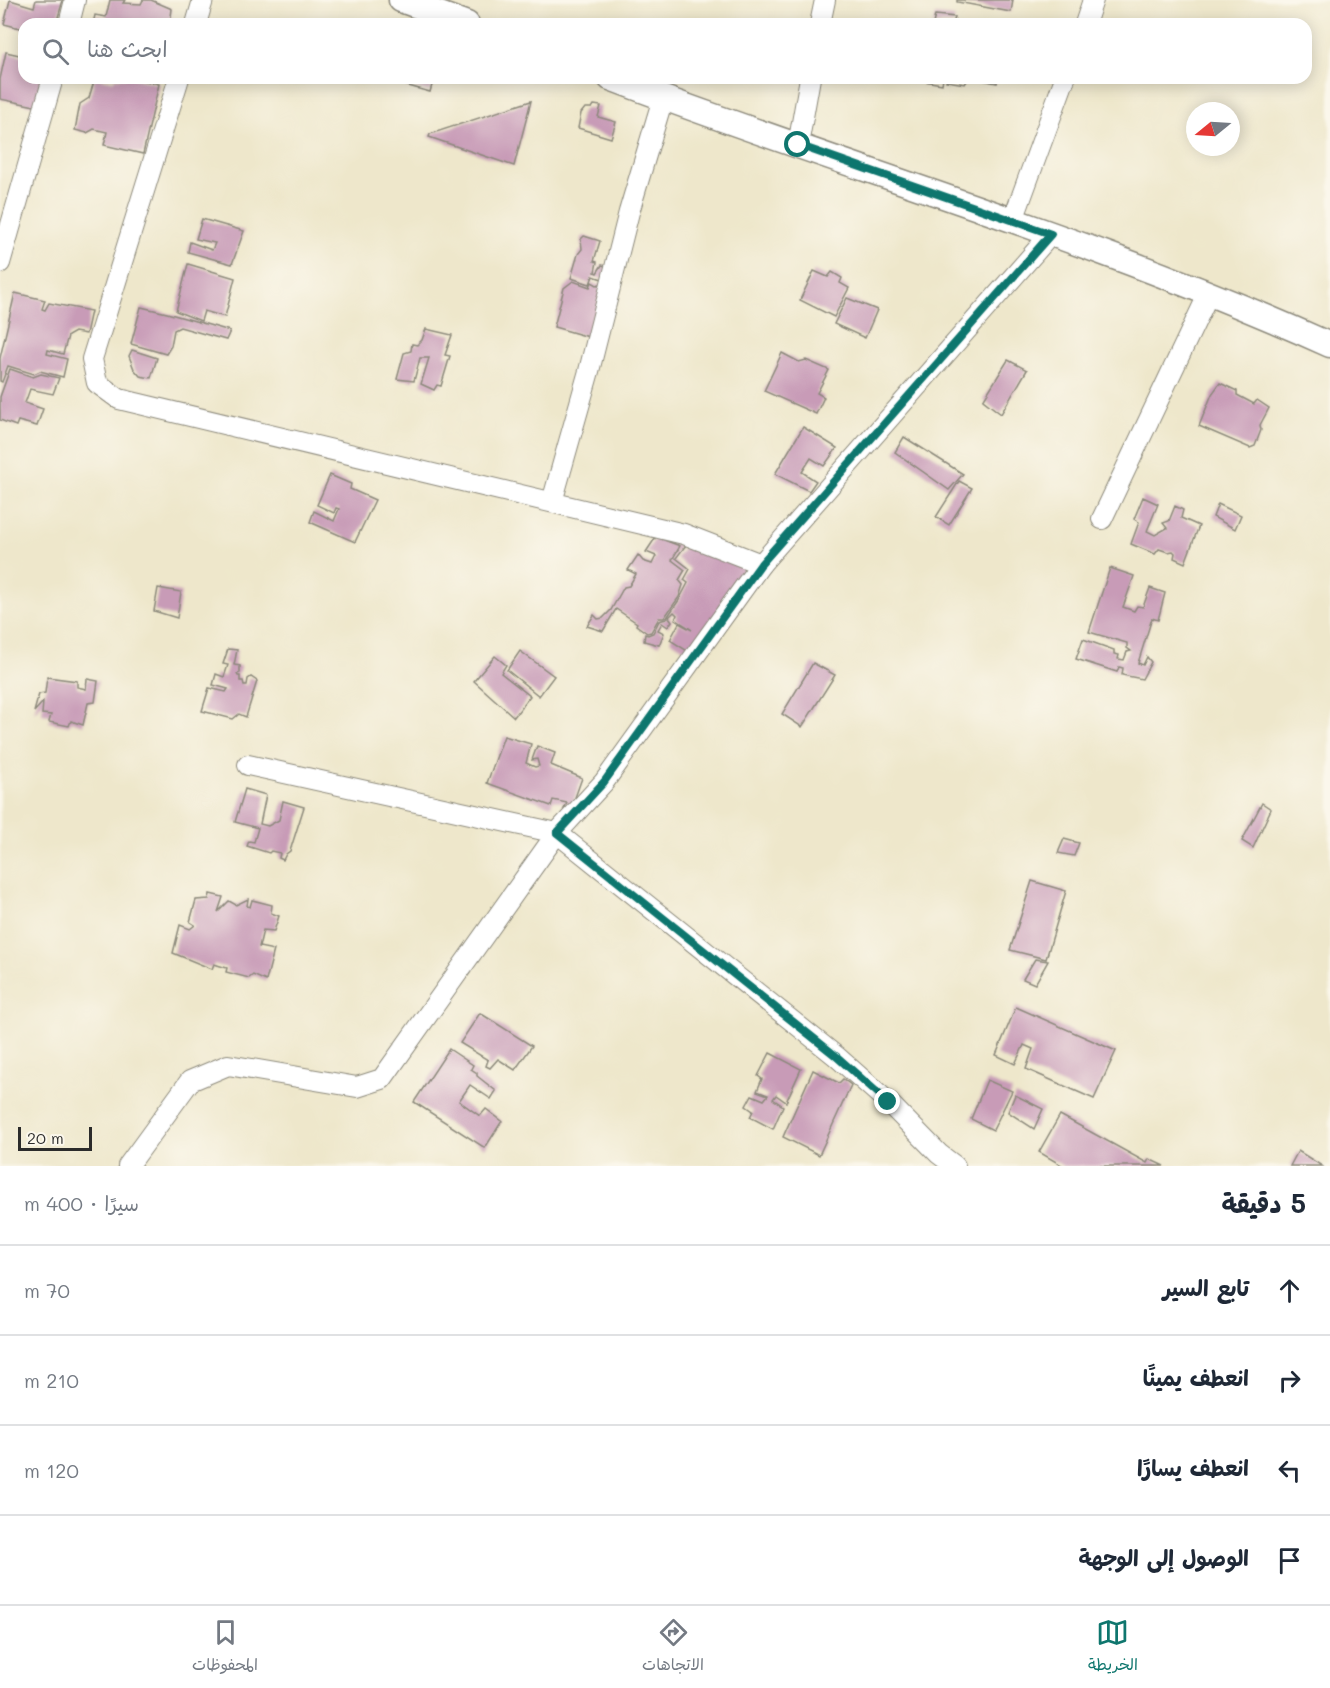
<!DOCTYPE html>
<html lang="ar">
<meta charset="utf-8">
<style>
body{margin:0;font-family:Mali,"Playpen Sans Arabic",sans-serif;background:#f6f6f7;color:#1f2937;direction:rtl}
.compass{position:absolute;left:1186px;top:102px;width:54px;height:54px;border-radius:50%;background:#fff;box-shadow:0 3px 15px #0003;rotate:252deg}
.scale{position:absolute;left:18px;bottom:15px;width:74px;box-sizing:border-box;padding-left:6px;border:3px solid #2b2b2b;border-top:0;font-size:16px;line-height:21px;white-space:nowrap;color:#2b2b2b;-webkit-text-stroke:4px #fbf7ec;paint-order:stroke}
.stop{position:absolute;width:18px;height:18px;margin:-14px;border:4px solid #0f766e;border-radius:50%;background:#fff}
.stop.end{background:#0f766e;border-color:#fff;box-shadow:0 2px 6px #0008}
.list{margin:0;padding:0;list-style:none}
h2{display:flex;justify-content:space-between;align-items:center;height:78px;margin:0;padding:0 24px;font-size:26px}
h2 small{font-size:20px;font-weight:400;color:#747a83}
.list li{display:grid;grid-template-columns:39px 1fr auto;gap:18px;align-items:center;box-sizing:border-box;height:90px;padding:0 24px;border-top:2px solid #e0e1e3}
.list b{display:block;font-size:22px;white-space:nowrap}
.list em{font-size:20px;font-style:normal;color:#747a83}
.icon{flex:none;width:33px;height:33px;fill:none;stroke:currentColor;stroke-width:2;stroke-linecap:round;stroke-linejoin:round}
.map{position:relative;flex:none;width:1330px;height:1166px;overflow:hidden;direction:ltr}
.search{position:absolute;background:#fff;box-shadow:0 3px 15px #0003;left:18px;right:18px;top:18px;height:66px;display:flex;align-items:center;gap:15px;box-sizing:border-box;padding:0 21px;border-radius:18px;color:#747a83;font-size:22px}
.sheet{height:438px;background:#fff}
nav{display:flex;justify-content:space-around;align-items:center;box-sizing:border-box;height:84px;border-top:2px solid #e0e1e3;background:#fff;font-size:16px;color:#747a83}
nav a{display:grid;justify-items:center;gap:3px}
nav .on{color:#0f766e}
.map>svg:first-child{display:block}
.building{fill:#c89bb7}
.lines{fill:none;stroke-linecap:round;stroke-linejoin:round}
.minor-casing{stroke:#8c897b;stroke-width:22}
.tertiary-casing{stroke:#8c897b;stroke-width:27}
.minor{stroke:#fff;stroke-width:20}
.tertiary{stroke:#fff;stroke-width:24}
.route{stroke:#0f766e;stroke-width:8}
</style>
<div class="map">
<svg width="1330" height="1166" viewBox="0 0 1330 1166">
<rect width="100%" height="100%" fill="#fbf7ec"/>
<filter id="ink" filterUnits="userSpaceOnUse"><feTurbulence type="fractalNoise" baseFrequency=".0167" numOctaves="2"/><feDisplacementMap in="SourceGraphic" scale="12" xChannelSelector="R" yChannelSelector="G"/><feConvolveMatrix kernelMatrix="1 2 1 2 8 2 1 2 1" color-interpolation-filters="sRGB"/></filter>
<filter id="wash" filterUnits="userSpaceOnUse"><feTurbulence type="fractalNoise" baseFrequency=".008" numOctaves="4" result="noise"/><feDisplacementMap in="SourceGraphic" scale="24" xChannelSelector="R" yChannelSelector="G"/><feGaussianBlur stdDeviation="1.35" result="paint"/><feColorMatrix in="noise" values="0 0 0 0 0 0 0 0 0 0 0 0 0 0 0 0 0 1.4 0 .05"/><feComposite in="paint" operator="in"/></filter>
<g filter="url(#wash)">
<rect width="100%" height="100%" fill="#eee7cb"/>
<g id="blocks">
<g class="building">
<polygon points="10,0 34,7 36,0 63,0 56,24 24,24 24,29 4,24"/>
<polygon points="110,0 125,0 123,3 141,4 143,0 151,0 172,9 170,24 93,24 95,15 106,17"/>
<polygon points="957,0 1013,0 1011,12 957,2"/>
<polygon points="935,15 955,17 953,24 933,24"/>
<polygon points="6,52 24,56 24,78 46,78 40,107 0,99 0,79"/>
<polygon points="95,78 113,81 116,78 133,78 159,84 143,154 104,145 107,132 94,129 87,133 75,130 80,104 89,98"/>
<polygon points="380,78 434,78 430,92"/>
<polygon points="918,78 943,78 942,84 918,80"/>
<polygon points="947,78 969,78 965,84 946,81"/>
<polygon points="973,78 998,78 997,83"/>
<polygon points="531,101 514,166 429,137 430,134"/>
<polygon points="594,105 601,106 598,117 616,122 611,138 578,128 581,113 585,108 592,108"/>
<polygon points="202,219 244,231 232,264 188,252 190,242 212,250 215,243 196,239"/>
<polygon points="584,236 600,241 594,261 597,262 595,272 597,273 602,265 612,268 589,337 554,327 564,288 573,281 590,287 592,282 597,285 603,283 605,280 593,276 590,284 571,278 578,254 582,249 581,239"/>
<polygon points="188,264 235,278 225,317 204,311 201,321 176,311"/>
<polygon points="814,271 828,277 832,272 842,278 840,283 849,288 834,317 800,300"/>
<polygon points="15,293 45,300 42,309 45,310 49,303 91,311 86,334 75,332 68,336 63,354 48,350 47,354 67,359 63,377 40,371 34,374 8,366 2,382 0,381 0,358"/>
<polygon points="847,298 877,310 865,338 834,324"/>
<polygon points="141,307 167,313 230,331 226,340 180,327 174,330 171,346 166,354 131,344"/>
<polygon points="426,329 452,335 445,355 450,356 441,386 437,385 434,390 421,384 429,358 420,358 414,381 397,379 404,353 411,351 412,344 417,345 422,340"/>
<polygon points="132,350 157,358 151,378 140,376 134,369 129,356"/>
<polygon points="782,353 799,362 806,360 829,370 817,393 824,397 816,414 764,391"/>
<polygon points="1008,360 1027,370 1001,414 983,400"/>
<polygon points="10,369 33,377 41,374 59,378 53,394 30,389 25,403 43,409 37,426 18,421 16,426 0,420 0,397"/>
<polygon points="1220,383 1237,391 1237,395 1254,404 1257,400 1269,408 1260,425 1261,430 1255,446 1250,448 1199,426 1212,394"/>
<polygon points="803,427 837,448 824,466 811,458 802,472 816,481 809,491 775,474"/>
<polygon points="904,437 963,474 949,490 895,452"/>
<polygon points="330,475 351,484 350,489 375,500 355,542 310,522 314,511 334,521 339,509 336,508 334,513 317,505"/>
<polygon points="959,481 972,488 949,525 936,517"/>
<polygon points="1143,497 1158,504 1147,531 1155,535 1167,528 1163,523 1169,521 1175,506 1183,510 1181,518 1199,526 1185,563 1174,558 1175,553 1173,551 1168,552 1159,549 1155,554 1131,544 1139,522 1134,519"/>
<polygon points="1218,504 1241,515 1235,529 1213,517"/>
<polygon points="656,537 680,546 672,560 685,570 679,580 683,585 679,597 664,618 659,618 651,632 647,633 636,625 637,623 616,609 603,631 587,626 594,615 598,619 603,618 611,610 624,587 629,586 636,574 628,570 638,555 643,561 652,564 656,556 646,552"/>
<polygon points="686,545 742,560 745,574 695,656 670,640 679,623 692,630 675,619 677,615 674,612 669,617 672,621 668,627 662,623 658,630 664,633 659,645 644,641 645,634 648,635 653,633 659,621 666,619 679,600 688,583 684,580 690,569 676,558"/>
<polygon points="1110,568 1134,576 1123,607 1134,611 1137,606 1143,607 1150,588 1165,593 1158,620 1152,618 1138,663 1143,665 1147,657 1151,662 1142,679 1122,675 1123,668 1119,667 1117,672 1076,659 1083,639 1114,650 1114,654 1119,655 1118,659 1124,660 1127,652 1131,651 1127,648 1127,643 1089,632"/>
<polygon points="158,588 181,592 177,618 154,611"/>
<polygon points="228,649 237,650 234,665 240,666 240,673 237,674 238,676 240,676 240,681 243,681 244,685 247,685 248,679 251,677 257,681 246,717 239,714 233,719 202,711 209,688 226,692 228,689 213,685 216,674 224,677 228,665 223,664"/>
<polygon points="520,651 554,676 539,696 507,670"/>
<polygon points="495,656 506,665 501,673 530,696 514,717 474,681"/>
<polygon points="813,663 835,675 802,727 782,714"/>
<polygon points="47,677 77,681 77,687 86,689 87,679 98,681 95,702 88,703 83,725 71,721 69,726 49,722 51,715 42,714 43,702 34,712 39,694 45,693"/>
<polygon points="504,736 531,744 526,763 535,767 539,766 537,759 532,760 537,746 555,753 551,765 582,778 572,806 564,809 567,803 553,800 551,806 487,783"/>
<polygon points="245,789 266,795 260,824 268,826 279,820 283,801 304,807 290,851 286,854 283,860 279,858 280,853 271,851 269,853 247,846 249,841 254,842 258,828 235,822"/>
<polygon points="1262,803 1271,809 1253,848 1242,841"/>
<polygon points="1064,839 1079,843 1074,856 1058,853"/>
<polygon points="1032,881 1066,891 1046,959 1010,950"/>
<polygon points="210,894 223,897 218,912 229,901 236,905 248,899 247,906 250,907 252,900 272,905 271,913 279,916 274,931 263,930 259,947 274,950 266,981 253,975 249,978 226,972 227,968 214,964 212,969 173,953 180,925 190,929 195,925 190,922 196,900 209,899"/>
<polygon points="1035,959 1048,961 1035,984 1023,979"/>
<polygon points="1016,1007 1116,1051 1094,1099 1026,1069 1033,1049 1024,1045 1015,1064 996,1055"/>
<polygon points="480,1013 532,1046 515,1070 498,1059 490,1068 486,1066 488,1060 460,1043"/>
<polygon points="449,1049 473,1065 471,1069 477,1073 477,1076 496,1091 491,1099 470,1085 459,1101 480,1116 486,1109 502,1121 485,1148 414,1102"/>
<polygon points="770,1053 801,1069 786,1102 776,1095 773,1099 783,1106 773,1129 750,1117 753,1111 746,1106 752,1095 764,1100 768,1095 757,1091 762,1079 758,1076"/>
<polygon points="813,1070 839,1083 843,1079 851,1085 819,1155 783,1137"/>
<polygon points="987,1080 1012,1091 993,1130 971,1119"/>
<polygon points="1015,1095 1043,1109 1034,1129 1008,1112"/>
<polygon points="1060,1115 1147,1163 1149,1159 1164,1166 1063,1166 1039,1152"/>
<polygon points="1298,1151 1322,1166 1290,1166"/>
</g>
</g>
</g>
<g filter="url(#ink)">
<use href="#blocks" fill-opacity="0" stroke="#8c897b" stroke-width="1.5"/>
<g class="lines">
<g class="minor-casing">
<g id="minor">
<polyline points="69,24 75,0"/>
<polyline points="196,24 203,0"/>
<polyline points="820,24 825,0"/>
<polyline points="1085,24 1093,0"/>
<polyline points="179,78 92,359 97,383 119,399 684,534 761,564 604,782 557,833 836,1056 888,1102 939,1154 955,1166"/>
<polyline points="798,145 810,78"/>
<polyline points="1013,220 1065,78"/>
<polyline points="0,263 53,78"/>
<polyline points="552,502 589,371 629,212 663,98"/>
<polyline points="1102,519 1209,293"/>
<polyline points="761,564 1051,234"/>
<polyline points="128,1166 190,1081 228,1065 357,1087 382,1079 557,833 248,765"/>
</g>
</g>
<g class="tertiary-casing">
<g id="tertiary">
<polyline points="401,0 467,24"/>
<path d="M610,78C849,169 1096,239 1330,345"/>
</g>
</g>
<use href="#minor" class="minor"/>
<use href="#tertiary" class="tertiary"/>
</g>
</g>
<g class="lines" filter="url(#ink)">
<polyline class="route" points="798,145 1051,234 761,564 604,782 557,833 836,1056 888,1102"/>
</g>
</svg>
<svg class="compass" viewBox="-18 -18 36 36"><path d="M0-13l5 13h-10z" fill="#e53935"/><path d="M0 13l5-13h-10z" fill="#747a83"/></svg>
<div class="scale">20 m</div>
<div class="stop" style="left:798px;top:145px"></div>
<div class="stop end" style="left:888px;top:1102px"></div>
<div class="search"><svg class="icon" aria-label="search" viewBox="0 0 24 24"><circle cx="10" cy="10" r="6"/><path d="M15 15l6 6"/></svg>ابحث هنا</div>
</div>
<section class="sheet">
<h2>5 دقيقة<small>سيرًا · 400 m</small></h2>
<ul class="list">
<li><svg class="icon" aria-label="ahead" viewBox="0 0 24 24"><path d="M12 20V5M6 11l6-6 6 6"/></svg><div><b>تابع السير</b></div><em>70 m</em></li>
<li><svg class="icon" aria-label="right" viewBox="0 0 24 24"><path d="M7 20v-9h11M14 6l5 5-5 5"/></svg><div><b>انعطف يمينًا</b></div><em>210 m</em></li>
<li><svg class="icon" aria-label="left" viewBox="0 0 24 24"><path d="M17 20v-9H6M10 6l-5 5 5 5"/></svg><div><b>انعطف يسارًا</b></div><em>120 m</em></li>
<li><svg class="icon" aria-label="arrive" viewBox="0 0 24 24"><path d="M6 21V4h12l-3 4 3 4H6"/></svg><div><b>الوصول إلى الوجهة</b></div></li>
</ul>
</section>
<nav>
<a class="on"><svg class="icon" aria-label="map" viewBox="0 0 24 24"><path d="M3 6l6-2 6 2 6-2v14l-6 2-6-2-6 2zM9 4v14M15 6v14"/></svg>الخريطة</a>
<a><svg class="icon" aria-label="directions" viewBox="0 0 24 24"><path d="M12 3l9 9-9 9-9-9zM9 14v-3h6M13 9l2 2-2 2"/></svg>الاتجاهات</a>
<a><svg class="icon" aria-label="saved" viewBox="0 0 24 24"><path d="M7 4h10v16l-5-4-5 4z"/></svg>المحفوظات</a>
</nav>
